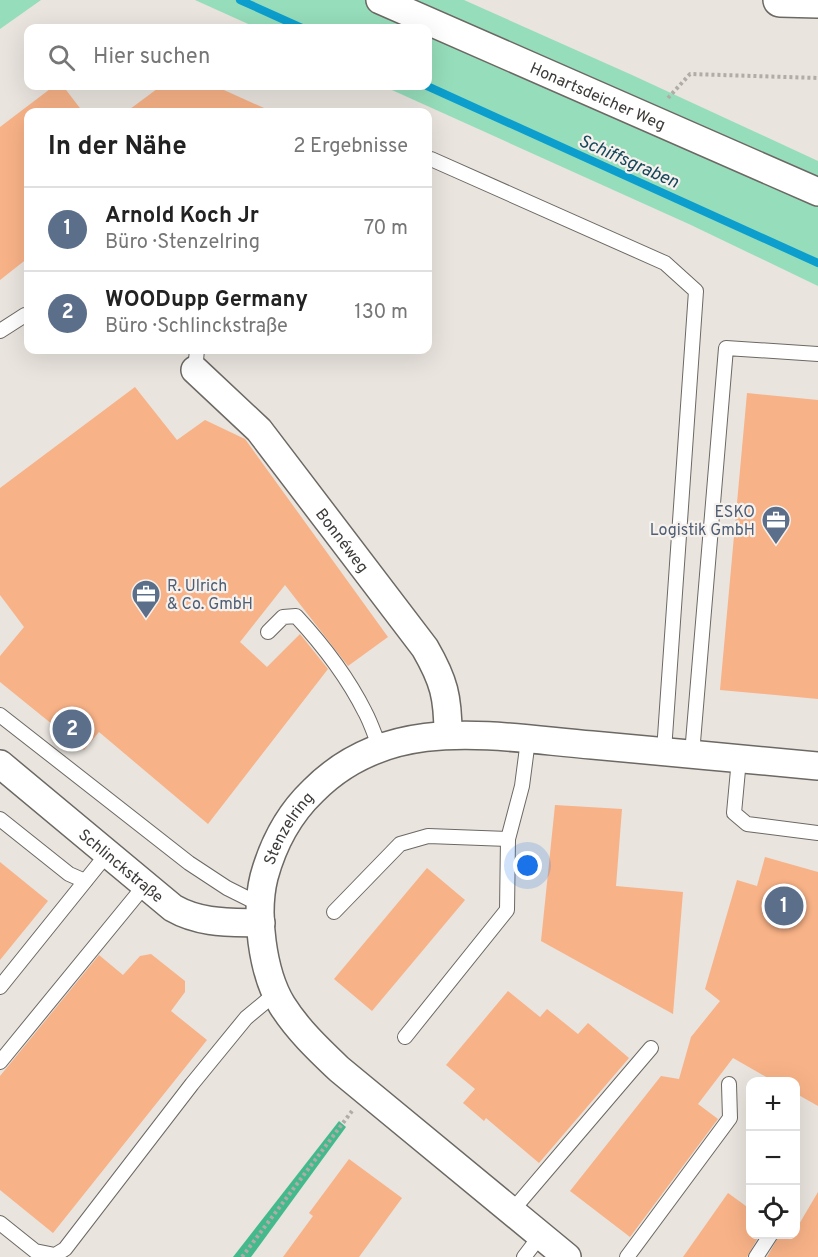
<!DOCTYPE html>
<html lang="de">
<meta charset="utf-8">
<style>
body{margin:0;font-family:Overpass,sans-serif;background:#f2f2f2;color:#222}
.controls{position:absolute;right:18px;bottom:18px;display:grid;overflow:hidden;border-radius:12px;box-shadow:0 6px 24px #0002}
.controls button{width:54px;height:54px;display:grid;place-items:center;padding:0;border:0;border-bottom:2px solid #e0e0e0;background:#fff;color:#222;font:30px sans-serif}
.you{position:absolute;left:528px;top:866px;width:21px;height:21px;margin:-15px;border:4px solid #fff;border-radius:50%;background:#1a73e8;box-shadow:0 0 0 9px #1a73e833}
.badge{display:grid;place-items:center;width:39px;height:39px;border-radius:50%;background:#db2777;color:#fff;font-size:20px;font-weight:700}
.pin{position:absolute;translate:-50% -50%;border:3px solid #fff;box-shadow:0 2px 6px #0006}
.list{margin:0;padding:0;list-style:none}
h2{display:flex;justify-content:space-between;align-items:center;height:78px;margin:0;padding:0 24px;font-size:26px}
h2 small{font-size:20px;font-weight:400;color:#767676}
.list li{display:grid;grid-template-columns:39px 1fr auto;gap:18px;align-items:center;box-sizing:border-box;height:84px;padding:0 24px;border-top:2px solid #e0e0e0}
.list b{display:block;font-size:22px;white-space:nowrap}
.list p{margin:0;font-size:20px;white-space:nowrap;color:#767676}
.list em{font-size:20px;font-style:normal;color:#767676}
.icon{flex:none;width:33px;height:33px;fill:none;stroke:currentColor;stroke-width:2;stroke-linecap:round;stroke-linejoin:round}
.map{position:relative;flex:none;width:818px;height:1257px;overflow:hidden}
.search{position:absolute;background:#fff;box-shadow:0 6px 24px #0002;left:24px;top:24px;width:408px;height:66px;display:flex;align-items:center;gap:15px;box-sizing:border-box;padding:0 21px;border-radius:12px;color:#767676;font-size:22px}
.panel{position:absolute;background:#fff;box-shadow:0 6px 24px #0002;left:24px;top:108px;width:408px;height:246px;border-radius:12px}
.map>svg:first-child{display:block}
.green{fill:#95ddbb}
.forest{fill:#44b98b}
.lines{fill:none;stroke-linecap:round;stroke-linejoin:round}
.stream{stroke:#0c9ecc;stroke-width:8}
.building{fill:#f8b287}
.lane-casing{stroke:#6c6863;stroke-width:16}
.street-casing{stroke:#6c6863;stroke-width:30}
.highway-casing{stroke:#6c6863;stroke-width:36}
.path{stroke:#b0aca7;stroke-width:4;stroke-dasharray:3 3;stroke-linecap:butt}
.lane{stroke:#fff;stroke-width:14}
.street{stroke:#fff;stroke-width:27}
.highway{stroke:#fff;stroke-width:33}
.labels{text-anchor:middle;stroke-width:4.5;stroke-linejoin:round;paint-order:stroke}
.street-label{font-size:16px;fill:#3d3b39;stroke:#f6f1ec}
.service-label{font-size:16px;fill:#4e5e75;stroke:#f6f1ec;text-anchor:end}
.water-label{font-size:18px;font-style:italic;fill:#14475b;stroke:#f6f1ec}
</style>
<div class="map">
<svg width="818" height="1257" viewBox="0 0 818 1257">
<rect width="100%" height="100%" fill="#e9e4de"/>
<g class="green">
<polygon points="0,0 41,0 0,29"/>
<polygon points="195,0 464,0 632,75 818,161 818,286 691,225 383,86 428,86 428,28 257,28"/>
</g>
<polygon class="forest" points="339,1121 346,1127 251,1257 233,1257"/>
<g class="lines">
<g class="stream">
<polyline points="240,0 302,28"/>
<polyline points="427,86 818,263"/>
</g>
</g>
<g class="building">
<polygon points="54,86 63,86 83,112 28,112 28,258 0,280 0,127"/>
<polygon points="161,86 215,86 273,112 126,112"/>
<polygon points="135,387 177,440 205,420 245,439 388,637 348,666 285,585 240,642 267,667 300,634 328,669 208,824 99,732 84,750 0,682 0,656 24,627 0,595 0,488"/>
<polygon points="747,393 818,400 818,699 720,690"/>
<polygon points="555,805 622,809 616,886 683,892 673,1014 541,941"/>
<polygon points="765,857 818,872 818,1106 795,1093 795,1082 775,1082 733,1058 698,1104 718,1119 630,1237 570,1191 661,1076 679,1079 691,1037 720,1001 705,989 737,880 757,886"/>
<polygon points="0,862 48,901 0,960"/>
<polygon points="427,868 465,900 372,1011 334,979"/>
<polygon points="151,954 185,981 185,992 171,1011 207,1040 53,1233 0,1190 0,1076 99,955 123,975 140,956"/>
<polygon points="508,991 540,1017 547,1009 578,1034 588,1023 629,1058 539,1163 486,1118 484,1121 463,1103 475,1089 446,1065"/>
<polygon points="349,1159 402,1198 359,1257 283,1257 313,1216 309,1213"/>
<polygon points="818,1192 818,1257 767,1257 780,1234 795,1234 795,1231"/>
<polygon points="728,1193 750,1209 750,1234 760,1234 747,1257 683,1257"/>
</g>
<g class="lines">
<g class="lane-casing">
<g id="lane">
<polyline points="428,159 431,159 665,263 696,291 664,751"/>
<polyline points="0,331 25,315"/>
<polyline points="195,370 197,350"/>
<path d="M268,632L283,617L296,616C322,644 348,678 365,712C371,723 375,736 380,748"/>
<polyline points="0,715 189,863 227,888 261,905"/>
<polyline points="692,754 726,348 818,354"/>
<polyline points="739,759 734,813 747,824 818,833"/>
<polyline points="0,819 69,874 85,881"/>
<polyline points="334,912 400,844 428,836 508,839"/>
<polyline points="0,987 107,854"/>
<polyline points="405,1037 507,910 508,839 522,786 528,740"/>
<polyline points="0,1062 145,885"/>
<polyline points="511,1212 651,1048"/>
<polyline points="0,1223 35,1251 55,1255 65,1249 192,1084 246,1018 276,993"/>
<polyline points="524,1257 540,1236"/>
<polyline points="627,1257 730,1118 729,1084"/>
<polyline points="756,1257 771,1234"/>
</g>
</g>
<g class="street-casing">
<g id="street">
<path id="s1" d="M380,0L818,192"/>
<path id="s2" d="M195,370L259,430L425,648C444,681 448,697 448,735"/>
<path id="s3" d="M0,764L173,908C201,924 230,922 261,923"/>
<path id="s4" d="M567,1257L339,1069C318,1049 297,1029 282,1005C262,972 255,913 264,877C273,844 289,814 313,791C390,713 494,737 592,745C667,752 743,759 818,766"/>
</g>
</g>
<g class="highway-casing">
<polyline id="highway" points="780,0 818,1"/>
</g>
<g class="path">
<polyline points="668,98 690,74 818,78"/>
<polyline points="242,1257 352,1111"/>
</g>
<use href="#lane" class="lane"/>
<use href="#street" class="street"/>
<use href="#highway" class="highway"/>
</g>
<defs>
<g id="office-pin" transform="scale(1.5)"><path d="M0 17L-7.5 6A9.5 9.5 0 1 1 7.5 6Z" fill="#5c6f8a" stroke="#f6f1ec"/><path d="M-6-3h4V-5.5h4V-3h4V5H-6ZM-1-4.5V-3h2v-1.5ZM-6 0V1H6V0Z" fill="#fff"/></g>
</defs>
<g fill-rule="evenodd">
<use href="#office-pin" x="776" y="520"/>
<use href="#office-pin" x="146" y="594"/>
</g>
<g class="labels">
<g class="street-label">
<text dy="6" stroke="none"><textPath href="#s1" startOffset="238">Honartsdeicher Weg</textPath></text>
<text dy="6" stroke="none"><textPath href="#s2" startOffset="226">Bonnéweg</textPath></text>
<text dy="6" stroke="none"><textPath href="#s4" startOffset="568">Stenzelring</textPath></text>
<text dy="6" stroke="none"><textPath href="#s3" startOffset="158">Schlinckstraße</textPath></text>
</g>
<g class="service-label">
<text x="755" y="517">ESKO<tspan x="755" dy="18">Logistik GmbH</tspan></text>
<text x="167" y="591" text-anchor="start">R. Ulrich<tspan x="167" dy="18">&amp; Co. GmbH</tspan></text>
</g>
<g class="water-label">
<text transform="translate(629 161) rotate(24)" y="6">Schiffsgraben</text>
</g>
</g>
</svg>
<div class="controls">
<button>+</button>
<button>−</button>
<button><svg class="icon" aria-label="locate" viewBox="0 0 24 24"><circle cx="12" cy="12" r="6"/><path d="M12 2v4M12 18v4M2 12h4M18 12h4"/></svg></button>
</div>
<div class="you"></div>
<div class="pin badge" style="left:784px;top:906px;background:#5c6f8a">1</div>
<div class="pin badge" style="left:72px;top:729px;background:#5c6f8a">2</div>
<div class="search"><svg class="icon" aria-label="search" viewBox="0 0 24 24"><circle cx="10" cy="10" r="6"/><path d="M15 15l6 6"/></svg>Hier suchen</div>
<section class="panel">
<h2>In der Nähe<small>2 Ergebnisse</small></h2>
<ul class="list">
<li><span class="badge" style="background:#5c6f8a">1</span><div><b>Arnold Koch Jr</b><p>Büro · Stenzelring</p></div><em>70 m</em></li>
<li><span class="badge" style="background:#5c6f8a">2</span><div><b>WOODupp Germany</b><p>Büro · Schlinckstraße</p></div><em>130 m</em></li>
</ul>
</section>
</div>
